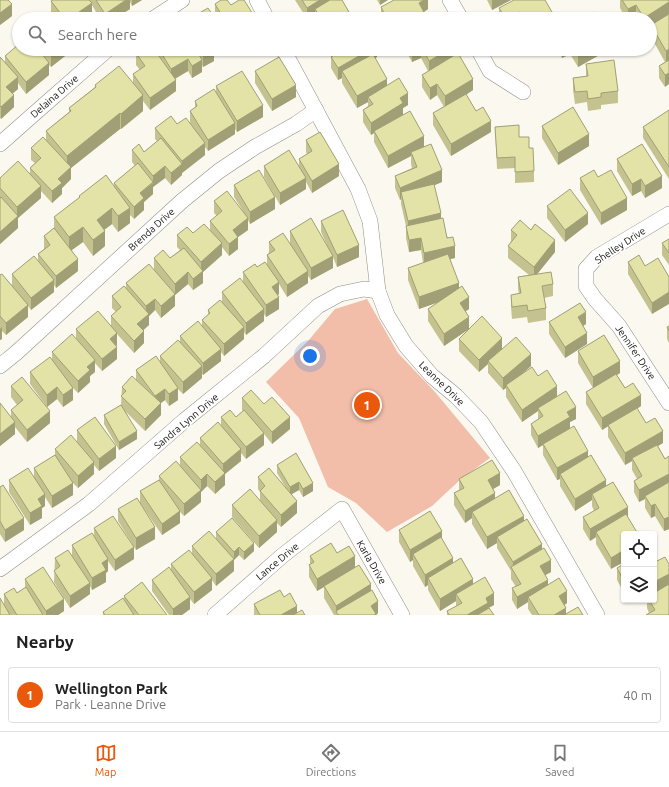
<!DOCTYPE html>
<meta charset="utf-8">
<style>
body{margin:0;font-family:Ubuntu,sans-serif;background:#f2f2f2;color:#222}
.controls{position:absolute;right:12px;bottom:12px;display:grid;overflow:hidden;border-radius:4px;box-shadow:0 1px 3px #0004}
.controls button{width:36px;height:36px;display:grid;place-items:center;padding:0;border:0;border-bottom:1px solid #e0e0e0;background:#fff;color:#222;font:20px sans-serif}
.you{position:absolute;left:310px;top:356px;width:14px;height:14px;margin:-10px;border:3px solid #fff;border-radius:50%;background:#1a73e8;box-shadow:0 0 0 6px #1a73e833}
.badge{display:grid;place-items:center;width:26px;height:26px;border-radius:50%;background:#ea580c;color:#fff;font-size:13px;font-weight:700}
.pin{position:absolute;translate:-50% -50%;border:2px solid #fff;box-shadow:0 1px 4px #0006}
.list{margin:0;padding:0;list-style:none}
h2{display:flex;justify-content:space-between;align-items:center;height:52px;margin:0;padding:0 16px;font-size:17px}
h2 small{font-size:13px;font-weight:400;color:#767676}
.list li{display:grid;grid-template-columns:26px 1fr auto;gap:12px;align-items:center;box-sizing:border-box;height:56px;margin:0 8px 8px;padding:0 8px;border:1px solid #e0e0e0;border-radius:4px}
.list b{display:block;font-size:15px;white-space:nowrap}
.list p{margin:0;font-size:13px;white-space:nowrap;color:#767676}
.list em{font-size:13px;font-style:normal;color:#767676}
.icon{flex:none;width:22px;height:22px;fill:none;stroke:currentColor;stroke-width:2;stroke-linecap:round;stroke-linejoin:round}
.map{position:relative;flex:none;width:669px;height:615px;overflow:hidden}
.search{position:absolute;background:#fff;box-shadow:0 1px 3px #0004;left:12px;right:12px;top:12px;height:44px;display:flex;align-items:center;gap:10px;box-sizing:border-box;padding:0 14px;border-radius:22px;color:#767676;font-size:15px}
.sheet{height:116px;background:#fff}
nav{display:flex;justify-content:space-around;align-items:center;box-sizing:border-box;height:56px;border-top:1px solid #e0e0e0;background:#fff;font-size:11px;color:#767676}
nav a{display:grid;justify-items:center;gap:2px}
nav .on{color:#ea580c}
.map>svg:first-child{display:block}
.green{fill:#f2bda9}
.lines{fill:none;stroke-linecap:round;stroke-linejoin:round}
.minor-casing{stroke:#928e88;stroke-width:16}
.minor{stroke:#fff;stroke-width:15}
.wall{fill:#c4c390}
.shaded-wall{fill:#a09f75}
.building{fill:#e4e3a7;stroke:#a09f75}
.labels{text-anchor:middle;stroke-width:4;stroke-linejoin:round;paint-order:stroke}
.street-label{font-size:10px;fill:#13120f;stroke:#fff}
</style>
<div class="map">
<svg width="669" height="615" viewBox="0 0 669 615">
<rect width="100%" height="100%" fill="#fbf8f0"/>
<polygon class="green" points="367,299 398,353 435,392 490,458 461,479 432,506 387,532 356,503 328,487 299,418 266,382 308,341 335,309"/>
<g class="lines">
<g class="minor-casing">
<g id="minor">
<polyline points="257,0 267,19"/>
<polyline points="450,0 461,19"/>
<polyline points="153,19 182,0"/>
<polyline points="283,49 358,189 370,221 378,291 387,315 406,346 432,376 456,396 481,422 514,471 597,615"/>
<polyline points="478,49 490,71 523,92"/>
<polyline points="0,144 43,106 108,49"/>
<polyline points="669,214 597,257 586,269 586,286 595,299 619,326 669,403"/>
<polyline points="0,366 16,353 182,201 219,171 255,147 296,124 316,110"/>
<polyline points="0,569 89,504 185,420 264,356 318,306 340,294 364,289 378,291"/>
<polyline points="215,615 282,556 342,509 402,615"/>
</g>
</g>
<use href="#minor" class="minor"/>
</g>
<g class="wall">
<polygon points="0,0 12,16 0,25"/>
<polygon points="53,0 142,0 132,6 130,2 130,9 114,19 100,19 92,5 92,15 56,19 51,13 51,1"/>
<polygon points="295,0 342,0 353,19 315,19 315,15 308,19 307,19"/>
<polygon points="377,0 388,0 380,5"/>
<polygon points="428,0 428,9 424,12 426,19 381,19 381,7"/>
<polygon points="487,0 511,0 492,10"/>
<polygon points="620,0 669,0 669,14 665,87 659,78 659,66 665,62 651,37 650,19 637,19 636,16 631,19 626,19 620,8"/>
<polygon points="215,4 231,5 256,19 217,19 215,16"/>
<polygon points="499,8 552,19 499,19"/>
<polygon points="19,49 74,49 51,67 49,65 49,75 26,94 18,83 18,89 12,94 14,107 1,119 0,118 0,57 5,62 5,56"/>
<polygon points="142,49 223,49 214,54 214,61 203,67 202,65 202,72 192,78 188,71 175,79 176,91 150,110 143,101 143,111 121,129 120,129 71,168 71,179 62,188 62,194 52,203 41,191 41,198 18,218 18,228 0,244 0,178 30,174 30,168 35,163 31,160 31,148 46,141 46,131 69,112 69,108 95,87 95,85 133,83 133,74 140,70 136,65 136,53"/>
<polygon points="332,49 377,49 377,57 375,58 387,85 408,105 403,108 403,115 398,118 424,147 442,182 434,185 441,219 455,258 450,259 459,288 469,309 466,311 469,329 444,346 428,321 428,309 438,302 419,309 408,280 408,268 423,263 421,250 409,252 406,238 406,226 401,204 401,199 400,200 395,188 395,176 412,168 411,164 411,156 388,168 374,142 374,133 371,135 363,122 363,110 368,106 368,102 357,108 342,83 342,78 338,80 331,68 331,57 335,54"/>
<polygon points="405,49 455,49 455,55 473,90 466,95 476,111 491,132 451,156 433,125 433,113 444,107 437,95 430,100 422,87 422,75 428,71 421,58 412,62"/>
<polygon points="557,49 603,49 603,53 578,67 570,54 562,58"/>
<polygon points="586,64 618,91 618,103 601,105 601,109 588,111 587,102 575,104 573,90 573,78 586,76"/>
<polygon points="255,71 296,97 272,111 255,83"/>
<polygon points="216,86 263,117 237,132 235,129 235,134 208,151 205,147 205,155 182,173 182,175 171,185 165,178 153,187 153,194 144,202 144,210 134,219 130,215 130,223 118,232 112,224 104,230 105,246 93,256 83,242 72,250 78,271 56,288 54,285 54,292 31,310 28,306 28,317 6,335 2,331 2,339 0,340 0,275 12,285 12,274 38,261 38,254 44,249 44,236 54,228 54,217 79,198 79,196 114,186 114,183 135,166 132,162 132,150 144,152 157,141 155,139 155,128 177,124 193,127 190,123 190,111 195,108 195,101 216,94"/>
<polygon points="669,111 669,179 643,138 643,127"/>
<polygon points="542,126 589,146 558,165 542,138"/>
<polygon points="495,127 519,137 529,148 534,171 534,182 515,183 515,168 497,169"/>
<polygon points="306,140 339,176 312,193 306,182 306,189 280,205 264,177 264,166 299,166 299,159 307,154 306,152"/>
<polygon points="617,159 662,188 645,198 641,191 632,196 617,171"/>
<polygon points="598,177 627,210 601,225 580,190 580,178"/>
<polygon points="234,185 275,209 250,224 248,220 248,230 238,237 238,249 229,256 222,247 222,255 203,272 203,283 193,290 188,284 175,295 175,306 161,318 155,310 149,316 149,325 143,330 144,343 134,353 117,334 117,345 116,346 117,359 102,371 95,363 95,372 90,376 90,382 78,393 73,388 73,400 63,407 57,399 47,407 30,384 30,372 52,359 52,352 76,338 76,329 111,327 111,316 116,312 112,308 112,296 126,289 126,283 154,269 154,258 170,258 180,250 177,247 177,235 193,233 210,230 210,221 217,216 214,213 214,201 243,211 234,197"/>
<polygon points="547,206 588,224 565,242 547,218"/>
<polygon points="321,221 359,257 337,267 333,257 333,268 311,280 308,276 308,283 287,297 279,284 279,294 277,295 279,309 266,317 264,314 264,321 246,335 244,332 244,339 224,356 221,352 221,361 203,375 202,374 202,378 183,394 178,389 178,400 169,406 165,400 161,403 161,415 145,431 126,412 137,439 119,450 104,424 104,415 121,405 122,387 136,380 136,370 160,362 160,356 180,343 180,336 202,326 202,320 208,315 208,310 222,303 222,292 243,282 243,272 257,267 267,265 267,255 269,253 269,242 290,243 290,231 330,252 321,232"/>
<polygon points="511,230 555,252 537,274 553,284 553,296 544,298 546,308 546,320 528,323 527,317 512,319 511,307 511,295 519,294 518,289 518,277 529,275 508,258 508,246 511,241"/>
<polygon points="669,239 669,265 662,255 662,243"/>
<polygon points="628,262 645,266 669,277 652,314 628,274"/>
<polygon points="549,322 586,324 583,326 587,344 565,358 549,334"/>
<polygon points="669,326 669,343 667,339 667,327"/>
<polygon points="459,339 502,349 531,366 520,375 538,376 557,396 576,419 570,422 570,428 606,486 613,482 611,569 596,544 596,537 590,541 583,529 583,517 594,511 592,506 592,500 575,511 560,486 560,479 557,480 543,455 543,445 538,448 531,435 531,424 538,419 538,411 522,422 506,397 506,388 503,390 488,373 488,364 479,372 459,351"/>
<polygon points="578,351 620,373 617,375 625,388 641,406 637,409 646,423 663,443 658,446 665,459 669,456 669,529 664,531 655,516 651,518 645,508 645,499 639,502 634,492 634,481 637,479 632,470 632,461 625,465 608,437 608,426 602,430 586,404 586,392 593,388 578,363"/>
<polygon points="11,386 50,423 27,442 15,427 15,434 0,446 0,403 11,418 11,410 17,405 11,397"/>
<polygon points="242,398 264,404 290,429 272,444 264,434 264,445 246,459 241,453 241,461 225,474 225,485 215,494 207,486 201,492 201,502 184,516 180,512 180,523 162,535 140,503 140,491 159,481 159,476 180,466 180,457 200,445 200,438 221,426 221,417 236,417 243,411 242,410"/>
<polygon points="77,430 116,458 99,471 94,465 94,474 78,488 71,481 73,495 52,508 45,497 45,506 42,508 42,518 30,525 9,492 9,480 34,478 34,468 55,455 55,449 77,442"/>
<polygon points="277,465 313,491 303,497 299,490 292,494 297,513 281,527 277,523 277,532 259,548 232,517 232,505 260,500 260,492 258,489 258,477 286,488 277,473"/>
<polygon points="459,479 500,485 493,489 495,499 524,521 542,550 551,572 545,575 548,585 567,603 565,605 566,614 583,615 532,615 528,609 528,602 517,609 512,600 512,588 516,587 511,579 511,571 497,548 497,543 487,549 472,524 472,518 465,523 454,505 454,493 459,490"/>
<polygon points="0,487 24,530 5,542 0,534 0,544"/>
<polygon points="118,509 155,539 136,550 118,521"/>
<polygon points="94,528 134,559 115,571 108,561 108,571 106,573 106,582 92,590 90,586 90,594 70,608 54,582 55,558 72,556 72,545 94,537"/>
<polygon points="399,530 442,540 453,563 494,605 489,608 494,615 447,615 447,611 456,606 456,601 440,611 428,590 428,585 425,587 413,566 413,560 410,562 399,542"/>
<polygon points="216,532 254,551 244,560 239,555 234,560 234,571 216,586 212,580 212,590 194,604 190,599 190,609 182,615 169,615 152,591 152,580 171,571 171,564 192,554 192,546 216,539"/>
<polygon points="337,553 355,567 371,590 378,613 376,615 334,615 324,598 324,587 317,591 309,577 309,565 310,564 310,556"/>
<polygon points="624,564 624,593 617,580 617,568"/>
<polygon points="25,579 64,611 58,615 0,615 4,605 4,594 17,593 25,588"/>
<polygon points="124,596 167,615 103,615 103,612 124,601"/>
<polygon points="284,597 297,613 305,615 254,615 254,604"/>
<polygon points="647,600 654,600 669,615 649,613 647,608"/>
</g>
<g class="shaded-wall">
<polygon points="126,0 130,0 130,9 114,19 105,19 105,14"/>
<polygon points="132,0 142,0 132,6"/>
<polygon points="320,0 337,0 315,9 315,15 308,19 307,19 307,8"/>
<polygon points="380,0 388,0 380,5"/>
<polygon points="424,0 428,0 428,9 419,15 419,3"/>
<polygon points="492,0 511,0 492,10"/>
<polygon points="669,2 669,14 650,26 650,19 644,19 644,18"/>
<polygon points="92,3 92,15 86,19 79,19 79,12"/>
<polygon points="12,4 12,16 0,25 0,13"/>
<polygon points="636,5 636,16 631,19 628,19 628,9"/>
<polygon points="520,12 520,19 508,19"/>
<polygon points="552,12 552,19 540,19"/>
<polygon points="426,16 426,19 421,19"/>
<polygon points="59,49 74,49 51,67 51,55"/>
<polygon points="211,49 223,49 214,54 214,61 203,67 203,55"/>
<polygon points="371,49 377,49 377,57 345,76 342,71 342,78 338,80 338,68"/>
<polygon points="415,49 421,49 421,58 412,62 412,51"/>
<polygon points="450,49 455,49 455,58 429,73 429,61"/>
<polygon points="562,49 570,49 570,54 562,58"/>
<polygon points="589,49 603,49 603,53 578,67 578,55"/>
<polygon points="669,49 669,61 666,63 666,51"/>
<polygon points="188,59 188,71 171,81 171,69"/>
<polygon points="202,60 202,72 192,78 192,66"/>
<polygon points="49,63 49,75 26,94 26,82"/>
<polygon points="669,73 669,84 665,87 665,75"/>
<polygon points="18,77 18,89 6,99 6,87"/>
<polygon points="387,79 387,91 368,97 368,102 357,108 357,96"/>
<polygon points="473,79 473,90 445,108 445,96"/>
<polygon points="176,80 176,91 150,110 150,98"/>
<polygon points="437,84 437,95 430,100 430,88"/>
<polygon points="296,85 296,97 272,111 272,99"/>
<polygon points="408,93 408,105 403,108 403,115 375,132 374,131 374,133 371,135 371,123 400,98"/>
<polygon points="14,95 14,107 1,119 1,107"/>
<polygon points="143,95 143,111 121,129 121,114"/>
<polygon points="263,105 263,117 237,132 237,121"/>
<polygon points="120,113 120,129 71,168 71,179 62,188 62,194 52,203 52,191 58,179 67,171 67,156"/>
<polygon points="491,121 491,132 451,156 451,144"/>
<polygon points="235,123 235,134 208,151 208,140"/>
<polygon points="589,134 589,146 558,165 558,153"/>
<polygon points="424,136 424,148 411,152 411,156 388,168 388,156"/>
<polygon points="205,143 205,155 182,173 182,161"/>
<polygon points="182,164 182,175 171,185 171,173"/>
<polygon points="339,164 339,176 312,193 312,181"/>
<polygon points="165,166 165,178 153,187 153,194 144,202 144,210 134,219 134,207 140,193 153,183 153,176"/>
<polygon points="442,170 442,182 403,199 401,192 401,199 400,200 400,188"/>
<polygon points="662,176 662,188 645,198 645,186"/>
<polygon points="306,178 306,189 280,205 280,193"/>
<polygon points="641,179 641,191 632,196 632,184"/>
<polygon points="41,186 41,198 18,218 18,228 0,244 0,232 17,217 17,207"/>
<polygon points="275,197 275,209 250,224 250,212"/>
<polygon points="627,198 627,210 601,225 601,213"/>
<polygon points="112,208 112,224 97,235 97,220"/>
<polygon points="130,208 130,223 118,232 118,216"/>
<polygon points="441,213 441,225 408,233 408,221"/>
<polygon points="588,213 588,224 565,242 565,230"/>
<polygon points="248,218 248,230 238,237 238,249 229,256 229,244 233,230"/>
<polygon points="83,227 83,242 69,252 69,237"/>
<polygon points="105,231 105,246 93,256 93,240"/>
<polygon points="421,238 421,250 409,252 409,240"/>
<polygon points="555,240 555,252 534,278 534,267"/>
<polygon points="222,243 222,255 203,272 203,283 193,290 193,279 201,272 201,262"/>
<polygon points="359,245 359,257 337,267 337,255"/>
<polygon points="455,246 455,258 424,265 424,253"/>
<polygon points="333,256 333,268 311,280 311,268"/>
<polygon points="78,259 78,271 56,288 56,276"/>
<polygon points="308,271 308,283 287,297 287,285"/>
<polygon points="188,272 188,284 175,295 175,284"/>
<polygon points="54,280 54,292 31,310 31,298"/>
<polygon points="279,282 279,294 272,299 272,287"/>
<polygon points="459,283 459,295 419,309 419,297"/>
<polygon points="669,292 669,304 652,314 652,303"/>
<polygon points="175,294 175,306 161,318 161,306"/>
<polygon points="279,297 279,309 266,317 266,305"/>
<polygon points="469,297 469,309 460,315 460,303"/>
<polygon points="155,299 155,310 149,316 149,325 137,336 137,324 146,316 146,306"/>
<polygon points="28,305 28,317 6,335 6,323"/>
<polygon points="264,309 264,321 246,335 246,323"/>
<polygon points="586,312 586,324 578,329 578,317"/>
<polygon points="469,317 469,329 444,346 444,334"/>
<polygon points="2,327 2,339 0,340 0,329"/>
<polygon points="244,327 244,339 224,356 224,344"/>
<polygon points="144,331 144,343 134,353 134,341"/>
<polygon points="117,333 117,345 110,351 110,339"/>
<polygon points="587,333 587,344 565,358 565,347"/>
<polygon points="502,338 502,349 488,361 488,364 479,372 479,360"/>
<polygon points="117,347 117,359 102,371 102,359"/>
<polygon points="221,349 221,361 203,375 203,363"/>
<polygon points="531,354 531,366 507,387 506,385 506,388 503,390 503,378"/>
<polygon points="95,360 95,372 90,376 90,382 78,393 78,381 87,367"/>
<polygon points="620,361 620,373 593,389 593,377"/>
<polygon points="202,366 202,378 183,394 183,382"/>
<polygon points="557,386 557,398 538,408 538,411 522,422 522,410"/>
<polygon points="57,387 57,399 47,407 47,395"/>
<polygon points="73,388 73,400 63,407 63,395"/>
<polygon points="178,388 178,400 169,406 169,394"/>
<polygon points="165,389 165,400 161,403 161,415 145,431 145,419 155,408 155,396"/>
<polygon points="641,395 641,406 602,430 602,418"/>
<polygon points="576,407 576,419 570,422 570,429 543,444 543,445 538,448 538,436 567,412"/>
<polygon points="50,411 50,423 27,442 27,430"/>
<polygon points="290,417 290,429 272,444 272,432"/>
<polygon points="15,422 15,434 0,446 0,434"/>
<polygon points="137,431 137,439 119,450 119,442"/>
<polygon points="663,431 663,443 633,460 632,458 632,461 625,465 625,453"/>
<polygon points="264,433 264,445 246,459 246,447"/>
<polygon points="116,446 116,458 99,471 99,459"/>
<polygon points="241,449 241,461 225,474 225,485 215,494 215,482 223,475 223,464"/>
<polygon points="588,451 588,463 560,474 560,479 557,480 557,468"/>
<polygon points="94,462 94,474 78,488 78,476"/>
<polygon points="500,473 500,485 488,492 488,480"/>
<polygon points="207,474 207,486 201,492 201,480"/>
<polygon points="669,474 669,486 645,496 645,499 639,502 639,490"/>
<polygon points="606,480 606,492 592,494 592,500 575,511 575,499"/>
<polygon points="299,482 299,490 290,495 290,487"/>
<polygon points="73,483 73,495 52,508 52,496"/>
<polygon points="313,483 313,491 303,497 303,489"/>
<polygon points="201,490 201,502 184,516 184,504"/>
<polygon points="495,493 495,505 472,512 472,518 465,523 465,511"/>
<polygon points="45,494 45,506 42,508 42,518 30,525 30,513 38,499"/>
<polygon points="297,501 297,513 281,527 281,515"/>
<polygon points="655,504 655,516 651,518 651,506"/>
<polygon points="628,507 628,519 596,532 596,537 590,541 590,529"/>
<polygon points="180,511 180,523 162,535 162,524"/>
<polygon points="524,516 524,528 497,537 497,543 487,549 487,537"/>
<polygon points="669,517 669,529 664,531 664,519"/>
<polygon points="24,518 24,530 5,542 5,530"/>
<polygon points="277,520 277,532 259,548 259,536"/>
<polygon points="155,527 155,539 136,550 136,538"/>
<polygon points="442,531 442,543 413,554 413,560 410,562 410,550"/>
<polygon points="254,543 254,551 244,560 244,552"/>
<polygon points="542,544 542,556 513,569 513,562"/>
<polygon points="134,547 134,559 115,571 115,560"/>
<polygon points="239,547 239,555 234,560 234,552"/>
<polygon points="624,550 624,562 611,569 611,558"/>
<polygon points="355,556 355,568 324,586 324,587 317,591 317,579"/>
<polygon points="453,558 453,570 428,578 428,585 425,587 425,575"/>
<polygon points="108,559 108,571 106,573 106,582 92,590 92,578 102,563"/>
<polygon points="234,559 234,571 216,586 216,574"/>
<polygon points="551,560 551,572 540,578 540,566"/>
<polygon points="669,574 669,586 654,594 654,582"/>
<polygon points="212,578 212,590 194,604 194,592"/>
<polygon points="473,579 473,591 456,594 456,601 440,611 440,599"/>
<polygon points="548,580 548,592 528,597 528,602 517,609 517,597"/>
<polygon points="90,583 90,594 70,608 70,596"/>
<polygon points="371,584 371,596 336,611 336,615 336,606"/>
<polygon points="567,591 567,603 559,608 559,596"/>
<polygon points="494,593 494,605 488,608 488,615 467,615 486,598"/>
<polygon points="190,597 190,609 182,615 173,615 173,609"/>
<polygon points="64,599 64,611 58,615 46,615 46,611"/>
<polygon points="378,601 378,613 376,615 371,615 371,606"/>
<polygon points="297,606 297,615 281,615"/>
<polygon points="566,608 566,615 554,615"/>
</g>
<g class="building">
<polygon points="0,0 8,0 12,4 0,13"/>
<polygon points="53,0 89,0 92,3 79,12 84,19 56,19 61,14 51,1"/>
<polygon points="96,0 126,0 105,14"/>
<polygon points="221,0 227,0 231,5 239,0 244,0 256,19 224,19 215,4"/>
<polygon points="302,0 320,0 307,8"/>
<polygon points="330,0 342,0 353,19 321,19 315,9"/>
<polygon points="394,0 424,0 419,3 426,16 421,19 387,19 381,7"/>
<polygon points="514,0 545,0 552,12 540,19 524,19 520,12 508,19 506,19 499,8"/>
<polygon points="622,0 669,0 669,2 644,18 636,5 628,9"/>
<polygon points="208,8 215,19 189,19"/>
<polygon points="594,12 599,19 582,19"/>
<polygon points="669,14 669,49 666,51 651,25"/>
<polygon points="19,44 19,49 38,49 49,63 26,82 5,56"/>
<polygon points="46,49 59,49 51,55"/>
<polygon points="142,49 154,49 176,80 150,98 133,74 145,66 136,53"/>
<polygon points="159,49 196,49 202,60 192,66 188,59 171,69"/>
<polygon points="200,49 214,49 203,55"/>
<polygon points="339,49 371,49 338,68 331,57 340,51"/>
<polygon points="423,49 450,49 429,61"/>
<polygon points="574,49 589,49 578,55"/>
<polygon points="458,53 473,79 445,96 437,84 430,88 422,75"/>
<polygon points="373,54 387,79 357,96 342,71"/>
<polygon points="0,57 18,77 6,87 14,95 1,107 0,106"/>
<polygon points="279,57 296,85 272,99 255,71"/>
<polygon points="614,60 618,91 601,93 601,97 588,99 587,91 575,92 573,78 588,76 586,64"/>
<polygon points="669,60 669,73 665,75 659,66"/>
<polygon points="119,66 143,95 121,114 120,113 67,156 46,131 71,111 69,108 96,87 95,85"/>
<polygon points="242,71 263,105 237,121 216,86"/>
<polygon points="399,78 408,93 400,98 403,103 371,123 363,110 373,104 368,97"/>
<polygon points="214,89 235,123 208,140 190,111 197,106 195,101"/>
<polygon points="466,94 476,111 483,107 491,121 451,144 433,113"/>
<polygon points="573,107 589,134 558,153 542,126"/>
<polygon points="669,110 669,167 643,127"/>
<polygon points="410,111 424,136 388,156 374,131"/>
<polygon points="171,116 177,124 186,118 205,143 182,161 155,128"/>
<polygon points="519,125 519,137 529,137 529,148 533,148 534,171 515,172 515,157 497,158 495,127"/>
<polygon points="320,132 339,164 312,181 299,159 312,151 306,140"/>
<polygon points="43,137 71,167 58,179 62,183 52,191 30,168 41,158 31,148"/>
<polygon points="161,138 182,164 171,173 165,166 153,176 132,150 139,144 144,152"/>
<polygon points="431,144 442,170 400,188 395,176 417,167 411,152"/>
<polygon points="642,144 662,176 645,186 641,179 632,184 617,159"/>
<polygon points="289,150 306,178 280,193 264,166"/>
<polygon points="18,161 41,186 17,207 0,188 0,178"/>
<polygon points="138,163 153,182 140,193 144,198 134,207 114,183"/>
<polygon points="259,170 275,197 250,212 234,185"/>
<polygon points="594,170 598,177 611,170 627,198 601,213 580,178"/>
<polygon points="106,175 130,208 118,216 112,208 97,220 105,231 93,240 83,227 69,237 54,217 80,197 79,196"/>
<polygon points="434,184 441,213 408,221 401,192"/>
<polygon points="570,189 588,213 565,230 547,206"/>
<polygon points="227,191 248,218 233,230 238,237 229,244 210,221 222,211 214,201"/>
<polygon points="1,197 18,216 0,232 0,198"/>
<polygon points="343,210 359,245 337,255 321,221"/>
<polygon points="311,218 333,256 311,268 290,231"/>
<polygon points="443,218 447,238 453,237 455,246 424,253 421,238 409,240 406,226"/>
<polygon points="520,220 531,230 535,224 555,240 534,267 508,246 517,235 511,230"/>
<polygon points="204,224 222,243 201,262 177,235 187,227 193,233"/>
<polygon points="54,228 78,259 56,276 38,254 50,245 44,236"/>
<polygon points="283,233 308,271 287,285 267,255 275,250 269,242"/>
<polygon points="669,239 669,253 662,243"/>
<polygon points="184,248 203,271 193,279 188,272 175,284 154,258 163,250 170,258"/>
<polygon points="448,254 459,283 419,297 408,268"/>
<polygon points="639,255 645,266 658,258 669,277 669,292 652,303 628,262"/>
<polygon points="34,256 54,280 31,298 12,274"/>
<polygon points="265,262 279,282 272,287 279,297 266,305 243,272 255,264 257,267"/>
<polygon points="149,264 175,294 161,306 155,299 146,306 126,283"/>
<polygon points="551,272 553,284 542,286 546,308 528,311 527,305 512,307 511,295 521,293 518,277"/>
<polygon points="2,274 28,305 6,323 0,316 0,275"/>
<polygon points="240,278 264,309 246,323 222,292"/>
<polygon points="124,286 149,314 137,324 144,331 134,341 111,316 121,307 112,296"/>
<polygon points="462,286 469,297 460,303 469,317 444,334 428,309"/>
<polygon points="220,300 244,327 224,344 202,320 210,313 208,310"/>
<polygon points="580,303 586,312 578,317 587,333 565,347 549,322"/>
<polygon points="98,311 117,333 110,339 117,347 102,359 76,329"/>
<polygon points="482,316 502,338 479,360 459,339"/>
<polygon points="198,321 221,349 203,363 180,336"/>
<polygon points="669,326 669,331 667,327"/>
<polygon points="72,334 95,360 87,367 90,370 78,381 52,352"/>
<polygon points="604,335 620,361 593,377 578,351"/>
<polygon points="516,337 531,354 503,378 488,361"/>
<polygon points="178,340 202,366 183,382 160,356"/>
<polygon points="156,356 178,388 169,394 165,389 155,396 136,370"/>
<polygon points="50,357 73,388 63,395 57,387 47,395 30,372"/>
<polygon points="532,367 538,376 547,370 557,386 522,410 506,385"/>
<polygon points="616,374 625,388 633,383 641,395 602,418 586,392"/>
<polygon points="132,376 161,403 145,419 121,396 126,391 122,387"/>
<polygon points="22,377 50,411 27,430 11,410 23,400 11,386"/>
<polygon points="251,390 264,404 272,397 290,417 272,432 242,398"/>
<polygon points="566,391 576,407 567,412 570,417 538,436 531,424 543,416 538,408"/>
<polygon points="0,403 15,422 0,434"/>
<polygon points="121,405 137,431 119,442 104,415"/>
<polygon points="637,408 646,423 655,418 663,431 625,453 608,425"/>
<polygon points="230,410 236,417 244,410 264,433 246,447 221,417"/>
<polygon points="95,417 116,446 99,459 77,430"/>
<polygon points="218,422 241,449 223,464 200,438"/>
<polygon points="574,426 588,451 557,468 543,444"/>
<polygon points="71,435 94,462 78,476 55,449"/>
<polygon points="197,442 225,473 215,482 207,474 201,480 180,457"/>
<polygon points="657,445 665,459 669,456 669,474 639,490 634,481 642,476 632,458"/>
<polygon points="296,453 313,483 303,489 299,482 290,487 277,465"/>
<polygon points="55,455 73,483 52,496 34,468"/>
<polygon points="591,455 606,480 575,499 560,474"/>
<polygon points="492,460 500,473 488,480 495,493 465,511 454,493 464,488 459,479"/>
<polygon points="176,461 201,490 184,504 159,476"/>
<polygon points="28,468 45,494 38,499 42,506 30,513 9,480"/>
<polygon points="269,468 297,501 281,515 260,491 265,486 258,477"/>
<polygon points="159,480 180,511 162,524 140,491"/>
<polygon points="613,482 628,507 590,529 583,517 599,508 592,494"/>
<polygon points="669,482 669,517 664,519 655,504 651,506 645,496"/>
<polygon points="3,485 24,518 5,530 0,521 0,487"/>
<polygon points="250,489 277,520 259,536 232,505"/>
<polygon points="509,490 524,516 487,537 472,512"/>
<polygon points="137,498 155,527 136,538 118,509"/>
<polygon points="430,511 442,531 410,550 399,530"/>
<polygon points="626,514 638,534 624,534 624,550 611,558 596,532"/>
<polygon points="113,516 134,547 115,560 94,528"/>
<polygon points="232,518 254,543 244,552 239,547 234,552 216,532"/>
<polygon points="527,519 542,544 513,562 497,537"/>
<polygon points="209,531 234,559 216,574 192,546"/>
<polygon points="92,533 108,559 102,563 106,570 92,578 72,545"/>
<polygon points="441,537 453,558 425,575 413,554"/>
<polygon points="331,543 337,553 349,546 355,556 317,579 309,565 314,562 310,556"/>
<polygon points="544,548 551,560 540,566 548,580 517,597 512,588 521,584 511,567"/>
<polygon points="68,550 90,583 70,596 54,571 60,566 55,558"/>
<polygon points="189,550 212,578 194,592 171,564"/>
<polygon points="654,555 657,561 665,557 669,564 669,574 654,582"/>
<polygon points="461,558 473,579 440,599 428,578"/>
<polygon points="624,564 624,581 617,568"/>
<polygon points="359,565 371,584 336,606 324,586"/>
<polygon points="43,567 64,599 46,611 25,579"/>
<polygon points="169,567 190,597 173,609 152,580"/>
<polygon points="485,577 494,593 486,598 488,603 467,615 449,615 447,611 462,603 456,594"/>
<polygon points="559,578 567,591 559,596 566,608 554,615 539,615 528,597"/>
<polygon points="142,582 167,615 139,615 124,596"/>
<polygon points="669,584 669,615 646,615 655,610 649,600 654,600 654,593"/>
<polygon points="26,587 43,615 17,615 4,594 14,588 17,593"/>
<polygon points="280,590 284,597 290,593 297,606 281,615 260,615 254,604"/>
<polygon points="372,590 378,601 371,606 376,614 374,615 338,615 336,611"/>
<polygon points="0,598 10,615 0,615"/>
<polygon points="123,598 134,615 105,615 103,612"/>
<polygon points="578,607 583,615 564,615"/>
<polygon points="489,608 494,615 477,615"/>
<polygon points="302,610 305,615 293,615"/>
</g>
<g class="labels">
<g class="street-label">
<text transform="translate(54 96) rotate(-41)" y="4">Delaina Drive</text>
<text transform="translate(151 229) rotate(-42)" y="4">Brenda Drive</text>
<text transform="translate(620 245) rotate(-33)" y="4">Shelley Drive</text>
<text transform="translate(636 352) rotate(56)" y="4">Jennifer Drive</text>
<text transform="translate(442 383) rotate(44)" y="4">Leanne Drive</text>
<text transform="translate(186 421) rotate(-40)" y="4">Sandra Lynn Drive</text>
<text transform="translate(277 561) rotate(-40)" y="4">Lance Drive</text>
<text transform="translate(372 562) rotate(60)" y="4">Karla Drive</text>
</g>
</g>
</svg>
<div class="controls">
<button><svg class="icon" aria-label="locate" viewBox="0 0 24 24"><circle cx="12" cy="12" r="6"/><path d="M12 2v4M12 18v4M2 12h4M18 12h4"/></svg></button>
<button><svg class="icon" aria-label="layers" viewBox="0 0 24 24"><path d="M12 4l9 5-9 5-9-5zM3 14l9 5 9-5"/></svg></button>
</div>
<div class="you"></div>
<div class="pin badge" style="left:367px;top:405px">1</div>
<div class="search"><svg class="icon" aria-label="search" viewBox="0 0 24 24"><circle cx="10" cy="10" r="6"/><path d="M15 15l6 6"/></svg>Search here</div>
</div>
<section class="sheet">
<h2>Nearby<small></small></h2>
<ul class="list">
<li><span class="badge">1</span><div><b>Wellington Park</b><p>Park · Leanne Drive</p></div><em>40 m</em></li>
</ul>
</section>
<nav>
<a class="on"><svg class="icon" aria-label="map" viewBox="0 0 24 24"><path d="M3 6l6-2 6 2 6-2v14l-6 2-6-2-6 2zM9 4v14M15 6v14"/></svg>Map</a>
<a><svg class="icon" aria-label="directions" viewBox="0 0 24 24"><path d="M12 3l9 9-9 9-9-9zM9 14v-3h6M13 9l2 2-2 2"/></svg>Directions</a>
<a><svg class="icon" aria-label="saved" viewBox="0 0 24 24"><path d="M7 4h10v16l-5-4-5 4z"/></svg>Saved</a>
</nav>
